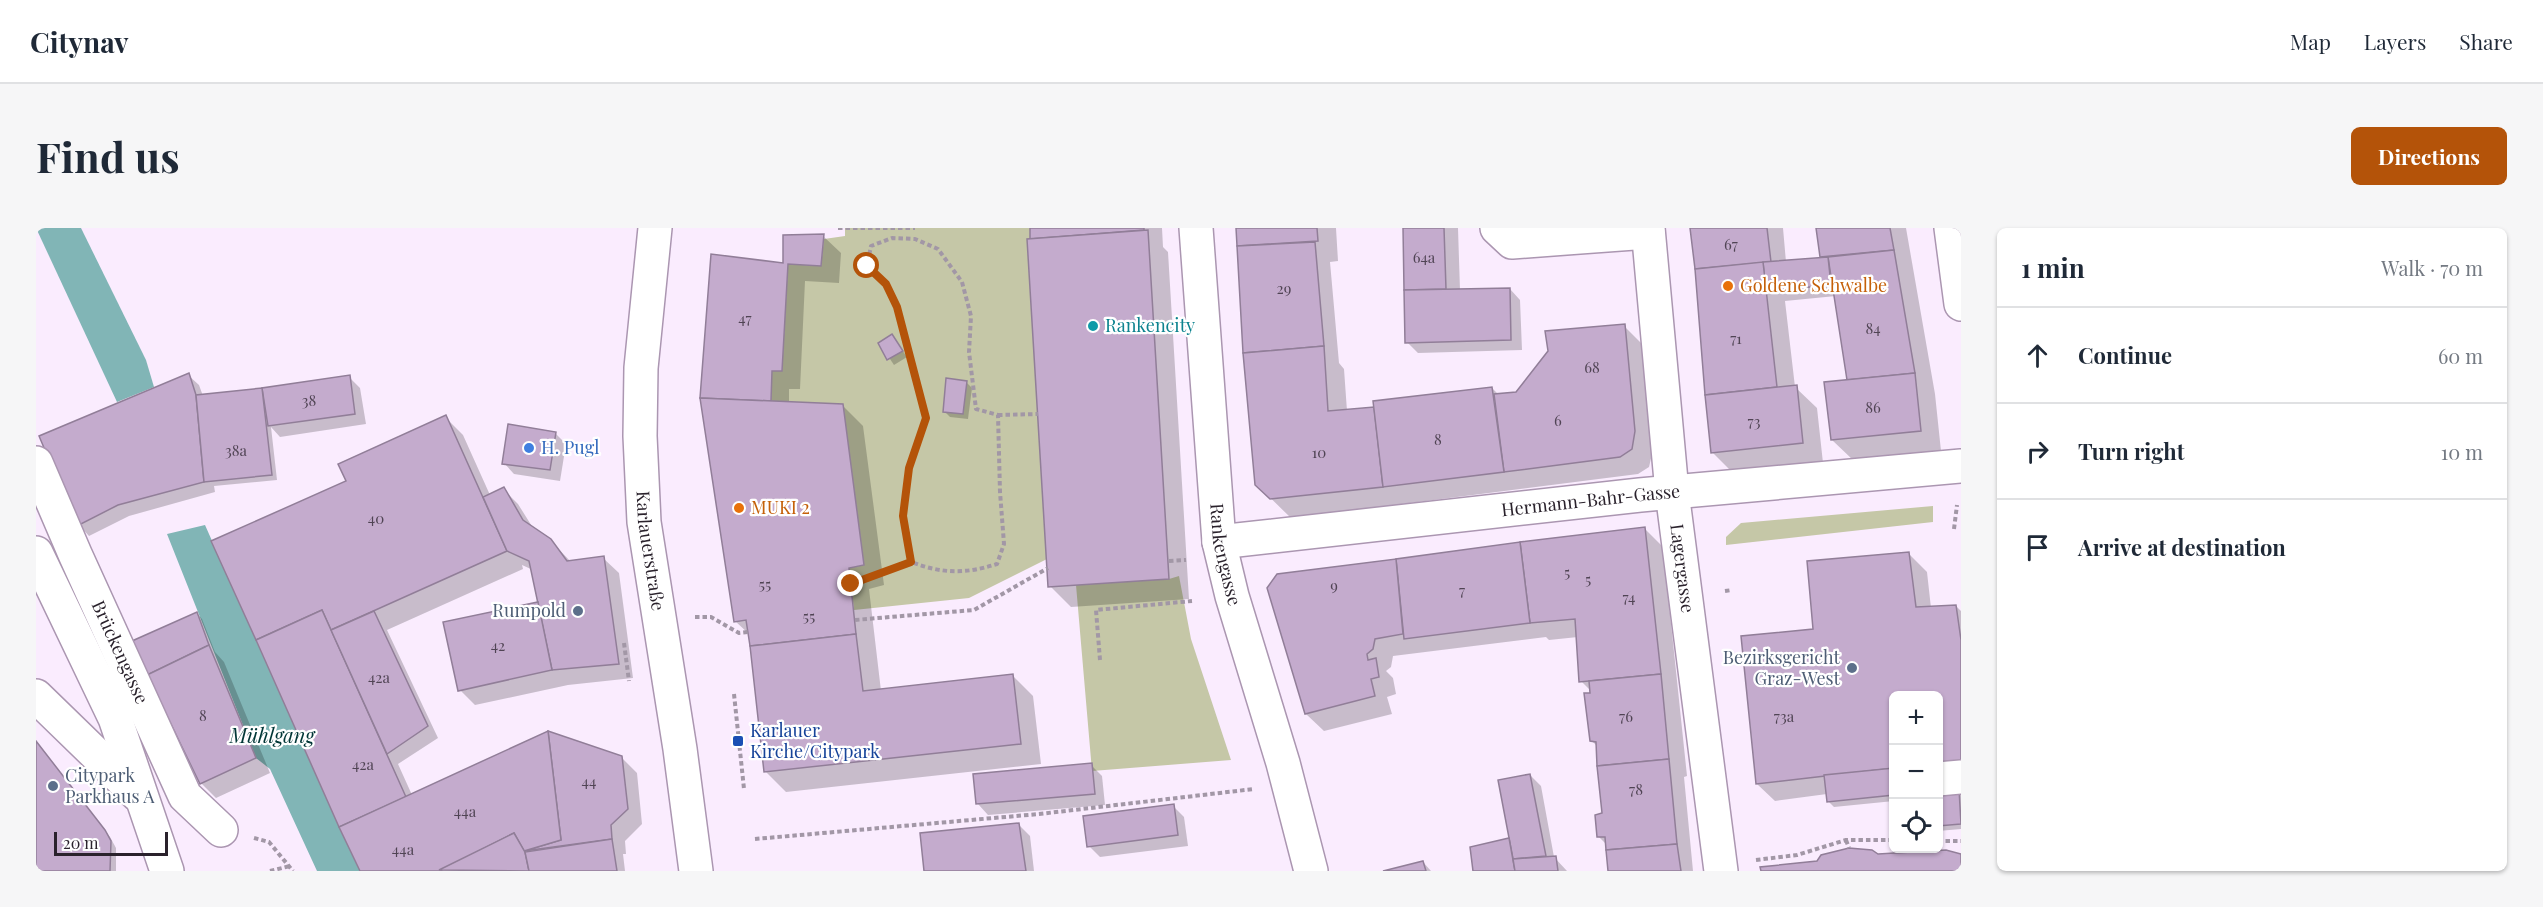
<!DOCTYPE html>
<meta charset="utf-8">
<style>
body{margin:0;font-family:"Playfair Display",serif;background:#f6f6f7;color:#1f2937}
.controls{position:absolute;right:18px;bottom:18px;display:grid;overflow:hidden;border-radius:9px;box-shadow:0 2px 4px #0004}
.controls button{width:54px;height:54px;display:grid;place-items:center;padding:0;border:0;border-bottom:2px solid #e0e1e3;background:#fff;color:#1f2937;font:30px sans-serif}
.scale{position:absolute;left:18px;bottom:15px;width:114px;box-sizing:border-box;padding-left:6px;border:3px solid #2a222c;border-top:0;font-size:16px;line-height:21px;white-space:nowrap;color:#2a222c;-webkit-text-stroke:4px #fff;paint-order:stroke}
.stop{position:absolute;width:18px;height:18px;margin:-14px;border:4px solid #b45309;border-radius:50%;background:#fff}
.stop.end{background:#b45309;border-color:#fff;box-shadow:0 2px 6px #0008}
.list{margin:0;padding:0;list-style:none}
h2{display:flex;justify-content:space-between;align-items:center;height:78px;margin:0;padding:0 24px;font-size:26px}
h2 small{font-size:20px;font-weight:400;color:#747a83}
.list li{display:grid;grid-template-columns:39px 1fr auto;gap:18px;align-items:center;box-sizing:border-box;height:96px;padding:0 24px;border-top:2px solid #e0e1e3}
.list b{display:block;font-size:22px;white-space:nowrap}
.list em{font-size:20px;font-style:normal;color:#747a83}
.icon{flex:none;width:33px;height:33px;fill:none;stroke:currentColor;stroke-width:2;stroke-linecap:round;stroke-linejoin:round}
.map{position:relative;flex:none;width:1925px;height:643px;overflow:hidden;border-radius:9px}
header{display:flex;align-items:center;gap:36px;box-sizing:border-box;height:84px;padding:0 30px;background:#fff;border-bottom:2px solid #e0e1e3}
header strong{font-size:28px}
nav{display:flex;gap:33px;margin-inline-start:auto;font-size:21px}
.intro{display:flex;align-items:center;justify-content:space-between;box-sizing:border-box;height:144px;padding:0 36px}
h1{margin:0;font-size:42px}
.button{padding:15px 27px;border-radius:9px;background:#b45309;color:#fff;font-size:21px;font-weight:700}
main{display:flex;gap:36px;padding:0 36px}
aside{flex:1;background:#fff;border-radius:9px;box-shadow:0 2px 4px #0004}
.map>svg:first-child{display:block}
.green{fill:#c5c7a7}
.water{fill:#81b5b6}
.shadow{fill:#0003}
.building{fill:#c4abcd;stroke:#917e98;stroke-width:1.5}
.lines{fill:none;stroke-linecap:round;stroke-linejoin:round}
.minor-casing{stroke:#ab96b1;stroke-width:36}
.major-casing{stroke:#ab96b1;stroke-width:36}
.path{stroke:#a297a6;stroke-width:4;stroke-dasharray:4.5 3;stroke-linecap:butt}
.minor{stroke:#fff;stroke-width:33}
.major{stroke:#fff;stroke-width:33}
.route{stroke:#b45309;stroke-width:8}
.food-dot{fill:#e8710a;stroke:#fff;stroke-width:2}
.culture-dot{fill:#0f9aa8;stroke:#fff;stroke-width:2}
.shop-dot{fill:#3f7fe0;stroke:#fff;stroke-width:2}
.service-dot{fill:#5c6f8a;stroke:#fff;stroke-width:2}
.transit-dot{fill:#1a4fb4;stroke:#fff;stroke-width:2}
.labels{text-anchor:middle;stroke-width:4.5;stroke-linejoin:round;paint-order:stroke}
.number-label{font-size:15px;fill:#504454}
.food-label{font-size:18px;fill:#c56008;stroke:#fff;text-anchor:start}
.culture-label{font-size:18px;fill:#0d838f;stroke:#fff;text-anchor:start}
.shop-label{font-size:18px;fill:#366cbe;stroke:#fff;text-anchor:start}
.street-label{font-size:18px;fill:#2a222c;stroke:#fff}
.service-label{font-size:18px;fill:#4e5e75;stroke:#fff;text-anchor:end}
.transit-label{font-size:18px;fill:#164399;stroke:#fff;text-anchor:start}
.water-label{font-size:20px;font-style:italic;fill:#003636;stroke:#fff}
</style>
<header>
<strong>Citynav</strong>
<nav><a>Map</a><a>Layers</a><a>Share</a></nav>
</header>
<div class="intro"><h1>Find us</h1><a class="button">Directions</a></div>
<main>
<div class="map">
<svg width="1925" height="643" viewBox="0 0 1925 643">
<rect width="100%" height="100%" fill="#faecfe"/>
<g class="green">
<polygon points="809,0 994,0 994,11 991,12 1011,331 933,370 818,382 813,340 828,337 807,176 735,173 736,143 746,143 752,36 785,38 788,11 809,8"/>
<polygon points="1897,278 1897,294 1690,317 1690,309 1705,295"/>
<polygon points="1143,348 1155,411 1195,532 1056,543 1040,357 1133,351"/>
</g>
<g class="water">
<polygon points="0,0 45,0 110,132 118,159 81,174"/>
<polygon points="169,297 303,599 324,643 281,643 234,541 220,530 131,306"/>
</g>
<g class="shadow">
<polygon points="995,0 1126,0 1127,19 1132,24 1153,371 1035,379 1014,358"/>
<polygon points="1201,0 1300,0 1302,33 1294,34 1303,135 1308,141 1311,183 1339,181 1456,160 1463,167 1481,166 1588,98 1606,116 1617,222 1613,239 1602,246 1366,276 1367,279 1256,291 1220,256 1208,125"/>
<polygon points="1368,0 1422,0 1424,62 1474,61 1484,72 1486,122 1382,125 1371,114"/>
<polygon points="1656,0 1747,0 1750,34 1787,31 1782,0 1870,0 1899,166 1905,223 1817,232 1796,212 1813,153 1800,68 1749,73 1759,159 1781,180 1787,235 1697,245 1676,224"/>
<polygon points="787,8 805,25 803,55 769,53 764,161 753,161 753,175 806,177 827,198 848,357 833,361 845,463 977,448 997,468 1005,536 750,564 730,544 713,406 699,393 748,37"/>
<polygon points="856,108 871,129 858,137 844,116"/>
<polygon points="152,147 163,157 167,168 313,149 324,160 330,196 244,209 235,199 241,252 178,258 179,264 93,288 53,308 43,297"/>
<polygon points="930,154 936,160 932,191 914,189 908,183"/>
<polygon points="409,189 427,207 454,267 467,261 482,276 497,300 514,312 535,334 567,330 583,345 597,450 532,457 439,477 424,462 503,375 497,342 486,337 487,341 351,402 402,510 362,536 376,567 585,529 601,545 606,596 589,613 590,626 587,626 589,643 326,643 177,314 312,253"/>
<polygon points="519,205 530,216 524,253 478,246 468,235"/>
<polygon points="1609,301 1627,319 1651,548 1648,549 1657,643 1574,643 1572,618 1563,609 1568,587 1562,519 1556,513 1555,463 1545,453 1542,409 1513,412 1510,409 1357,428 1355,439 1350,443 1357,450 1360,466 1351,469 1356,486 1288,503 1270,486 1359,333 1361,335"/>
<polygon points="1873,326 1891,344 1895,380 1920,378 1925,383 1925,601 1902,603 1902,467 1858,467 1858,573 1798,579 1792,573 1791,566 1739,573 1721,556 1779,403"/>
<polygon points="161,385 166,391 179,424 188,434 234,545 180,570 165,555"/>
<polygon points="0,514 74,609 80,620 80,643 0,643"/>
<polygon points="1055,537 1066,548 1069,577 952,587 942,576"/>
<polygon points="1494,547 1505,558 1518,629 1531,643 1438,643 1435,620 1475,611"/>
<polygon points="1137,578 1148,589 1152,618 1064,629 1053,618"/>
<polygon points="983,597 994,608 998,643 889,643"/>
<polygon points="1387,634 1395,643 1353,643"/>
</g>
<g class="building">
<polygon points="994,0 1108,0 1108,2 994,11"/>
<polygon points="1200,0 1281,0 1282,13 1201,18"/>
<polygon points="1367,0 1408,0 1410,61 1368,62"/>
<polygon points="1654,0 1731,0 1735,34 1659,41"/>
<polygon points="1780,0 1854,0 1858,22 1784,29"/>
<polygon points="1112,2 1133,351 1012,359 991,11"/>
<polygon points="788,6 785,38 752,36 746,143 736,143 735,173 664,170 675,26 747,35 747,7"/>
<polygon points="1279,14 1288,118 1207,125 1201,18"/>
<polygon points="1858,22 1879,145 1811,152 1792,29"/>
<polygon points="1792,29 1795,57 1730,63 1727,34"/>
<polygon points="1727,34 1741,159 1669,167 1659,41"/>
<polygon points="1474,60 1475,112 1369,115 1368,62"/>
<polygon points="1589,96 1599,203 1596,221 1584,229 1468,244 1458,166 1480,164 1512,123 1509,103"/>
<polygon points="856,106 867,123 851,132 842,115"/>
<polygon points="1288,118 1292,183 1338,179 1347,259 1234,271 1219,257 1207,125"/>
<polygon points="153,145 160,167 168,254 82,277 41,298 3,208"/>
<polygon points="1879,145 1885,203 1795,212 1788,154"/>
<polygon points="314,147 319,186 232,198 226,160"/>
<polygon points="910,150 931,153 927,186 907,184"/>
<polygon points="1761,157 1767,215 1675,225 1669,167"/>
<polygon points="1456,159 1468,244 1347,259 1337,173"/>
<polygon points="226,160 236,247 168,254 160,167"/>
<polygon points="664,170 807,176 828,337 813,340 820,406 714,418 710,392 698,394"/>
<polygon points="410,187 471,323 295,402 286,382 220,412 175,313 310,253 302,236"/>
<polygon points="472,196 520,204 514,242 466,236"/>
<polygon points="468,259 487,292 515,311 531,333 568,328 583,436 516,442 493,333 471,323 447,269"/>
<polygon points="1609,299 1625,446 1543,454 1539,391 1494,395 1484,314"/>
<polygon points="1484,314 1494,395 1368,411 1360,331"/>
<polygon points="1873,324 1880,379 1920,377 1925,412 1925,534 1902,536 1902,467 1858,467 1858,540 1720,556 1705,408 1777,401 1771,333"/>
<polygon points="1360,331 1367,406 1339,411 1337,421 1331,426 1332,432 1340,430 1343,449 1335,451 1339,468 1269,486 1231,360 1241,346"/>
<polygon points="502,374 516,442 422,463 407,394"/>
<polygon points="286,382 370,569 303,599 220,412"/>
<polygon points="338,383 392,498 351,526 295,402"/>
<polygon points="161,384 173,417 111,447 96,413"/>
<polygon points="820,406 827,463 977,446 985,516 728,544 714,418"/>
<polygon points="173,417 220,530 164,556 111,447"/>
<polygon points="1625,446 1633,531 1561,538 1560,514 1554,513 1548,465 1554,465 1553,453"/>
<polygon points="512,503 586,528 592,581 575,597 576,611 488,623 525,612"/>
<polygon points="512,503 525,612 488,623 478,605 404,643 324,643 303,599"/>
<polygon points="0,513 69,602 75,613 74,643 0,643"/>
<polygon points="1633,531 1641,616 1570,622 1569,609 1561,609 1559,587 1566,585 1561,538"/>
<polygon points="1056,535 1059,566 940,576 937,546"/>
<polygon points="1858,540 1858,567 1791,574 1788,547"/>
<polygon points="1494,546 1510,628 1477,631 1462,552"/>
<polygon points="1923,561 1925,596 1902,598 1902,563"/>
<polygon points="1138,576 1142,607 1051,619 1047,588"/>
<polygon points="983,595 990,643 888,643 884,605"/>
<polygon points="478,605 489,624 493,643 403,642"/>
<polygon points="1473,610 1479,643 1437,643 1434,619"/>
<polygon points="576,611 581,643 493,643 489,624"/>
<polygon points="1641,616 1645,643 1572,643 1570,622"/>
<polygon points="1813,620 1836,622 1842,626 1910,622 1925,626 1925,643 1725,643 1724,639 1781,633 1785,627"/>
<polygon points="1520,628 1522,643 1479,643 1477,631"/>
<polygon points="1387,633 1390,643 1347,643"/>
</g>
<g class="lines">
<g class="minor-casing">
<g id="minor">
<path id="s1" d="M1160,0L1183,314L1196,368L1247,535L1275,643"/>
<polyline points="1461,0 1476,14 1612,4"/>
<path id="s2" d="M1612,0L1636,264L1685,643"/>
<path id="s3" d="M0,235L39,326L149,568L185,602"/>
<path id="s4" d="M1183,314L1604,267L1925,238"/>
<polyline points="0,325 79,490 131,643"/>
<polyline points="0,468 102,567"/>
<polyline points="1902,551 1925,549"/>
</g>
</g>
<g class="major-casing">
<g id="major">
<path id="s5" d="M619,0L605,140L604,208L608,294L644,521L660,643"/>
<polyline points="1915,0 1925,76"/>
</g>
</g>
<g class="path">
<polyline points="802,0 879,0"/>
<polyline points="962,187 1002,186"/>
<polyline points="1918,301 1921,277"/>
<polyline points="1133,333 1150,332"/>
<path d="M815,356L875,334L867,288L873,240L890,190L861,79L850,56L831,38L835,18L856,10L879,11L902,21L926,54L935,88L933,124L940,181L962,187L964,264L968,316L961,336C929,346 907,346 875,334"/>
<polyline points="1689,363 1696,362"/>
<polyline points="659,389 675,389 703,405 712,404"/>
<polyline points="819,392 938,382 1012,340"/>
<polyline points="588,415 593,453"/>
<polyline points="1064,432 1060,382 1156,373"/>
<polyline points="698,466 708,561"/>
<polyline points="218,610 233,614 257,643"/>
<polyline points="719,611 1003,586 1218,561"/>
<polyline points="1810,612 1813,620"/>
<polyline points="1902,613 1925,613"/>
<polyline points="1720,632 1761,627 1810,612 1858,612"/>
<polyline points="234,643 254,638"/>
</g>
<use href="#minor" class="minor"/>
<use href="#major" class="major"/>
</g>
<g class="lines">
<polyline class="route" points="815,356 875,334 867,288 873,240 890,190 861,79 850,56 831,38"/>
</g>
<g class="food-dot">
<circle cx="1692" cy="58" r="6"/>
<circle cx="703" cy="280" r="6"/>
</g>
<circle class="culture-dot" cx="1057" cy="98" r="6"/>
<circle class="shop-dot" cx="493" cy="220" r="6"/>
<g class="service-dot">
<circle cx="542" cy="383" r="6"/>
<circle cx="1816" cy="440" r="6"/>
<circle cx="17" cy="558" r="6"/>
</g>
<rect class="transit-dot" x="696" y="507" width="12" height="12" rx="3"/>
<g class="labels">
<g class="number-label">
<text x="1695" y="22">67</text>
<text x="1388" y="35">64a</text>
<text x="1248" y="66">29</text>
<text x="709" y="96">47</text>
<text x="1837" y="106">84</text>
<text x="1700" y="116">71</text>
<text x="1556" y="145">68</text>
<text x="273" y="178">38</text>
<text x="1837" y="185">86</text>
<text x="1522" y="198">6</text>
<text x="1718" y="199">73</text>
<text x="1402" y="217">8</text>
<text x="200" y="228">38a</text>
<text x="1283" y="230">10</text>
<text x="340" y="296">40</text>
<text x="1531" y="350">5</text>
<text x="1552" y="357">5</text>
<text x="729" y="362">55</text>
<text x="1298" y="363">9</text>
<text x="1426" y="368">7</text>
<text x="1593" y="375">74</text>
<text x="773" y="394">55</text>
<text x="462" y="423">42</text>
<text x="343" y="455">42a</text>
<text x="167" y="493">8</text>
<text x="1590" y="494">76</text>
<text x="1748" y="494">73a</text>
<text x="327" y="542">42a</text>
<text x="553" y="559">44</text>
<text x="1600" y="567">78</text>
<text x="429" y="589">44a</text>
<text x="367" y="627">44a</text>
</g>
<g class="food-label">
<text x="1704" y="64">Goldene Schwalbe</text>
<text x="715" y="286">MUKI 2</text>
</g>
<g class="culture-label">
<text x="1069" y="104">Rankencity</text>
</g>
<g class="shop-label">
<text x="505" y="226">H. Pugl</text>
</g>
<g class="street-label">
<text dy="6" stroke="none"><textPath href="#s4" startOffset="374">Hermann-Bahr-Gasse</textPath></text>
<text dy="6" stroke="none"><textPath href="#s5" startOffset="324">Karlauerstraße</textPath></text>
<text dy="6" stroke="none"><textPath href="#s1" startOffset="328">Rankengasse</textPath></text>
<text dy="6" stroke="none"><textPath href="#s2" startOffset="342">Lagergasse</textPath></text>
<text dy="6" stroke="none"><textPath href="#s3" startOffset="207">Brückengasse</textPath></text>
</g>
<g class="service-label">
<text x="530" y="389">Rumpold</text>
<text x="1804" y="436">Bezirksgericht<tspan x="1804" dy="21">Graz-West</tspan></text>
<text x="29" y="554" text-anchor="start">Citypark<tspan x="29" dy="21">Parkhaus A</tspan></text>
</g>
<g class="transit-label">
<text x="714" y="509">Karlauer<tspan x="714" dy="21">Kirche/Citypark</tspan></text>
</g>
<g class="water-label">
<text x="236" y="515">Mühlgang</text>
</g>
</g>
</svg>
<div class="controls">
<button>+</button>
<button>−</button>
<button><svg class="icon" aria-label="locate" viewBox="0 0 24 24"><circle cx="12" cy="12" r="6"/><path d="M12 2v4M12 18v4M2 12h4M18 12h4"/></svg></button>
</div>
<div class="scale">20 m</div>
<div class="stop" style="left:831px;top:38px"></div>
<div class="stop end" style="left:815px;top:356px"></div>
</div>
<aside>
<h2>1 min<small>Walk · 70 m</small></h2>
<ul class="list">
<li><svg class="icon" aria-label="ahead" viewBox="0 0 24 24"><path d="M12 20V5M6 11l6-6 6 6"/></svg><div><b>Continue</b></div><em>60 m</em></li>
<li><svg class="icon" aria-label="right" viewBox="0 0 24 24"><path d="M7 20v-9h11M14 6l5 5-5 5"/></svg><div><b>Turn right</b></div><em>10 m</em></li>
<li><svg class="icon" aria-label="arrive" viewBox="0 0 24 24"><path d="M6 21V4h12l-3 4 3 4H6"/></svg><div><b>Arrive at destination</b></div></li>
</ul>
</aside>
</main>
